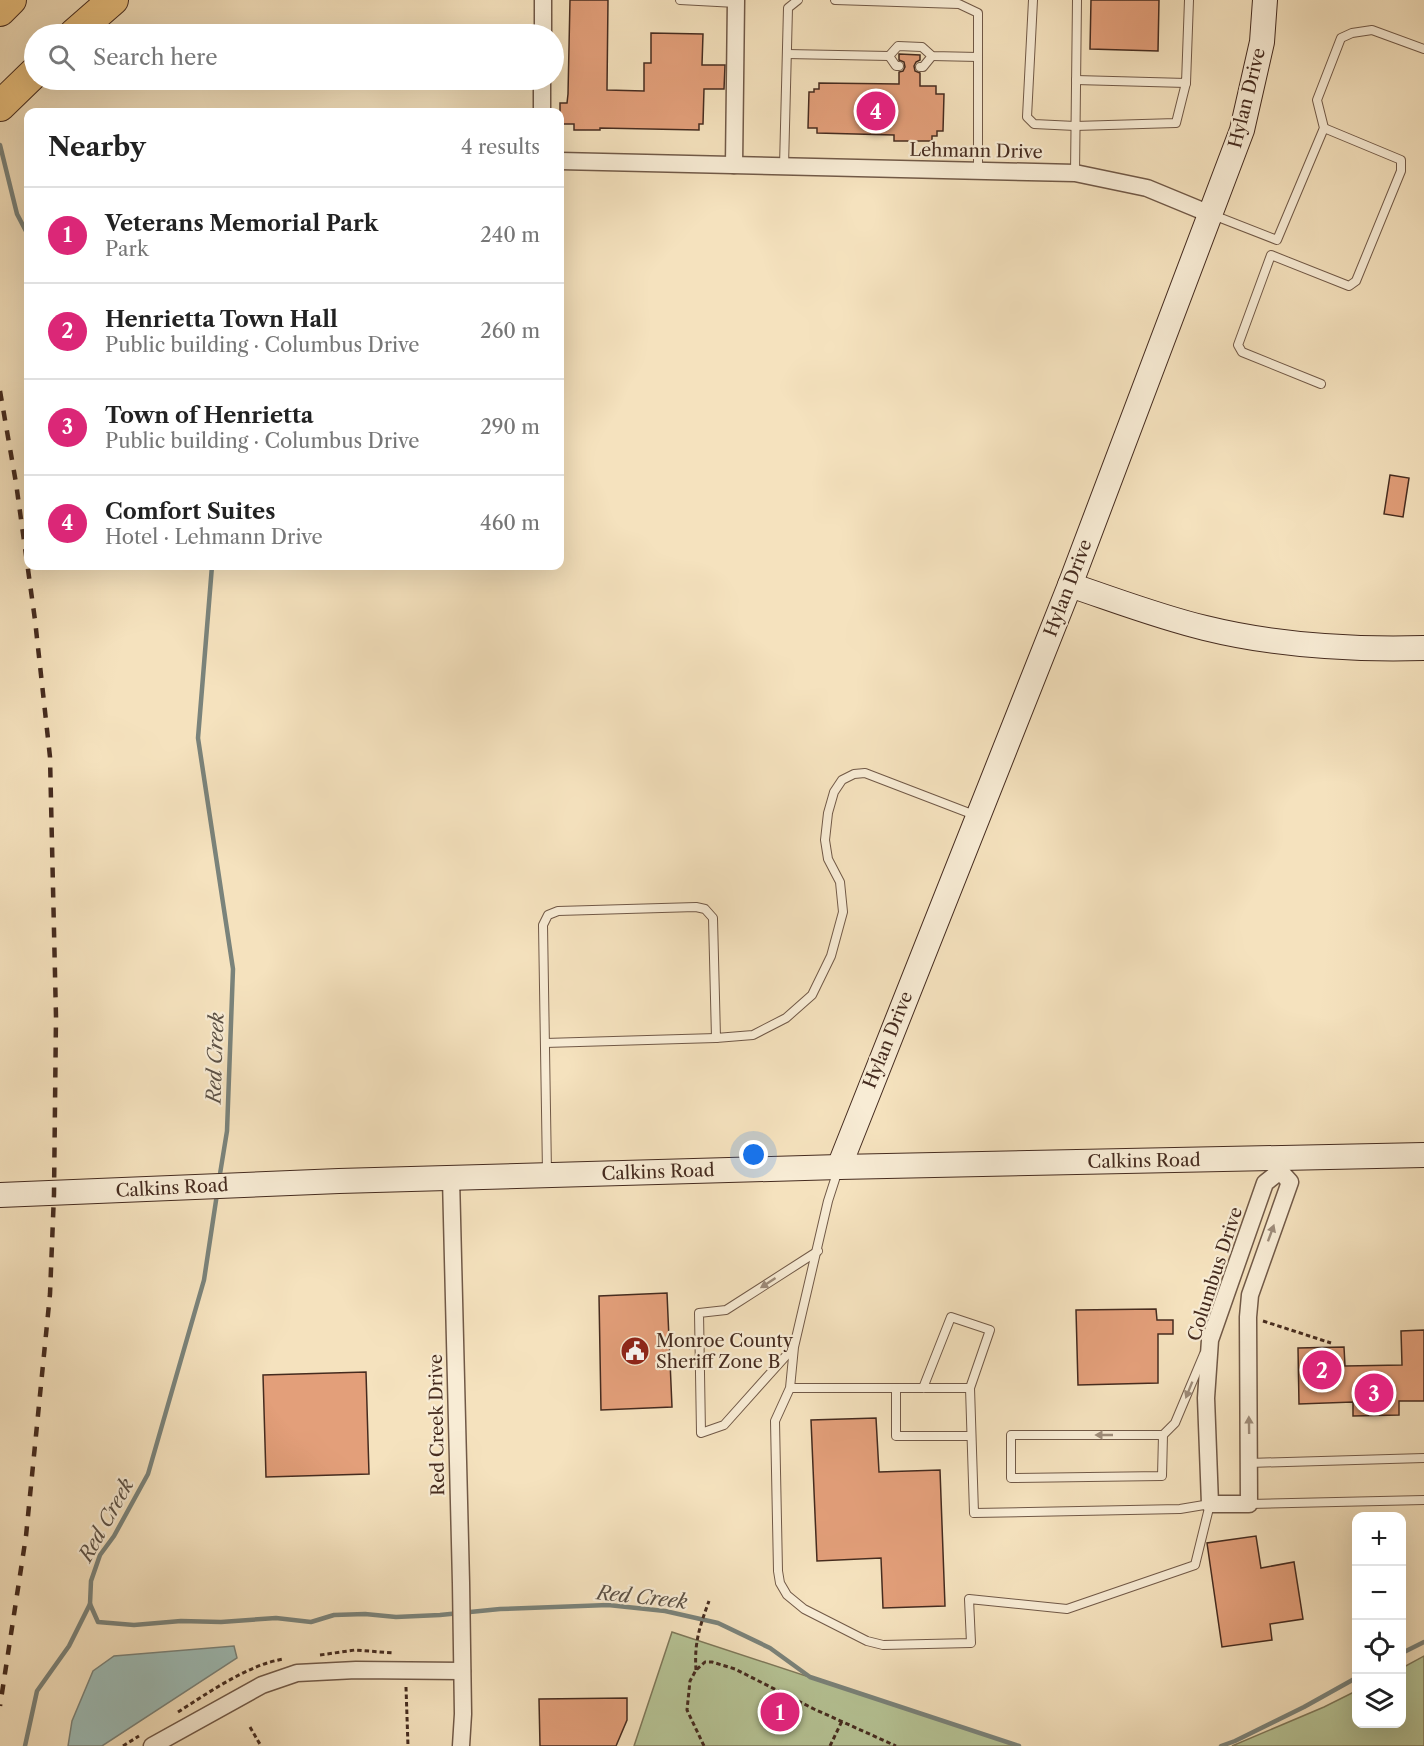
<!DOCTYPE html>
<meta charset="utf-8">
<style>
body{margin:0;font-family:"Libre Caslon Text",serif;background:#f2f2f2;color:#222}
.controls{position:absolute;right:18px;bottom:18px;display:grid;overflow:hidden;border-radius:12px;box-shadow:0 6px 24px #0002}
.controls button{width:54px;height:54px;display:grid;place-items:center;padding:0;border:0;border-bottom:2px solid #e0e0e0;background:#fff;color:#222;font:30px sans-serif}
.you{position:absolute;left:754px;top:1155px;width:21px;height:21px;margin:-15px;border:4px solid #fff;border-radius:50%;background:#1a73e8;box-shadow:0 0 0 9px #1a73e833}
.badge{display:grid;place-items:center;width:39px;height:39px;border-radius:50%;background:#db2777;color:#fff;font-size:20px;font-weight:700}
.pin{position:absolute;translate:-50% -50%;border:3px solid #fff;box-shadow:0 2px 6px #0006}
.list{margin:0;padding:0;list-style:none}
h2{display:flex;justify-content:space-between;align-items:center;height:78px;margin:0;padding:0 24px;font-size:26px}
h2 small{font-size:20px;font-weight:400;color:#767676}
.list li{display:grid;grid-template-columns:39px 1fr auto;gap:18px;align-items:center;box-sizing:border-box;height:96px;padding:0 24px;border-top:2px solid #e0e0e0}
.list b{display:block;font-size:22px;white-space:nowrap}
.list p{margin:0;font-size:20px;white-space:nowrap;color:#767676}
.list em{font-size:20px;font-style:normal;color:#767676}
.icon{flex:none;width:33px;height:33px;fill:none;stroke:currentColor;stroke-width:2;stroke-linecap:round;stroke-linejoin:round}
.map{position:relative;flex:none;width:1424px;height:1746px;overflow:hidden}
.search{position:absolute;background:#fff;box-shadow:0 6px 24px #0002;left:24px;top:24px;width:540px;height:66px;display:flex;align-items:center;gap:15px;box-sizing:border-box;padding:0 21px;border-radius:33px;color:#767676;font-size:22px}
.panel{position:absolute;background:#fff;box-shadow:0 6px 24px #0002;left:24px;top:108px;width:540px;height:462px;border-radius:12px}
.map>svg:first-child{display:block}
.green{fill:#b6c496;stroke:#7e785a;stroke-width:1.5}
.water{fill:#9dbdb8;stroke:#7a837b;stroke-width:1.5}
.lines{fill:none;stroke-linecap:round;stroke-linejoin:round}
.stream{stroke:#7a837b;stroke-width:4.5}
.building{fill:#e39f7a;stroke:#452b1f;stroke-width:1.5}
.lane-casing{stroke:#715947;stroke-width:10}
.street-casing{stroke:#715947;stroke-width:19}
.secondary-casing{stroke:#452b1f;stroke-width:26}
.highway-casing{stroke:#452b1f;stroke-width:32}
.path{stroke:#452b1f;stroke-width:3;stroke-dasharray:4.5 3;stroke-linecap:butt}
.lane{stroke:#f8ecd5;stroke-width:8}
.street{stroke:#f8ecd5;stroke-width:16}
.secondary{stroke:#f8ecd5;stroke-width:24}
.highway{stroke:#eac17f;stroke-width:30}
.rail{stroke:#452b1f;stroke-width:4.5;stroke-dasharray:10 10;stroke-linecap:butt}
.oneway{fill:#9e8c7a}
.labels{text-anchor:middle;stroke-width:4.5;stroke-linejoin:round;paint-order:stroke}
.street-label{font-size:18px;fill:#452b1f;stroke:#f8ecd5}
.poi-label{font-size:18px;fill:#452b1f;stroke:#f8ecd5;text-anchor:start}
.water-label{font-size:20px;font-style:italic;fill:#5b5045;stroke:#f8ecd5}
</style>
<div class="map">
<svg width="1424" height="1746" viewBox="0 0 1424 1746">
<rect width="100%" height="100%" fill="#f5e2be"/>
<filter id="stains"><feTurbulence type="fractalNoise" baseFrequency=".00333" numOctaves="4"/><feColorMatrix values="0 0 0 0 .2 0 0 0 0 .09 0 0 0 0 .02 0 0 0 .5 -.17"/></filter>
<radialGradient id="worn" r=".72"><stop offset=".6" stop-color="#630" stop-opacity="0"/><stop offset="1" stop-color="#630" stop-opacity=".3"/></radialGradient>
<g class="green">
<polygon points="672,1632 1019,1746 634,1746"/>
<polygon points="1424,1656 1424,1746 1232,1746 1324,1707 1356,1691 1356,1724 1402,1724 1402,1668"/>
</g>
<polygon class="water" points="234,1646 237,1658 102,1746 68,1746 72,1721 93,1671 114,1656"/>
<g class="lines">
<g class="stream">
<polyline points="0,145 17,214 28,235"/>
<polyline points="212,566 198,738 233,969 227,1131 219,1180"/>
<polyline points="217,1194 204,1280 148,1474 114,1536 100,1555 91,1581 90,1604 98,1622 134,1625 181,1621 221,1622 276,1618 311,1622 334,1615 365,1614 396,1617 440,1615 500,1609 608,1605 665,1611 718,1623 770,1648 810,1677 1019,1746"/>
<polyline points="1402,1653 1424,1642"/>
<polyline points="25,1746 37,1691 69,1646 90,1604"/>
<polyline points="1221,1746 1235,1741 1304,1707 1356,1678"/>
</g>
</g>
<g class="building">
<polygon points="570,0 608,0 607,90 644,91 644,63 651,63 651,33 703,34 702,65 725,65 724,89 704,89 703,124 699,124 699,130 600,128 600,130 574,130 574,124 560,124 560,103 567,103 568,94"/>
<polygon points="1091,0 1159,0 1158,51 1090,49"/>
<polygon points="899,54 920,55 920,60 916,62 914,66 915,71 920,73 920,86 936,86 936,94 944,94 943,131 937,131 937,136 932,136 932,141 894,141 894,135 817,133 817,128 808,128 809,92 814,92 814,89 819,89 819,83 899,84 899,72 903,71 905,67 904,62 899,60"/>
<polygon points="1390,475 1409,478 1403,517 1384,514"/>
<polygon points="667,1293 672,1407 601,1410 599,1296"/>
<polygon points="1156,1309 1157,1320 1173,1320 1173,1334 1158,1334 1158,1383 1078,1385 1076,1310"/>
<polygon points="1424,1330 1424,1401 1399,1401 1399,1415 1353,1416 1353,1402 1299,1404 1298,1348 1344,1347 1345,1366 1402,1365 1401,1331"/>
<polygon points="366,1372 369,1474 266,1477 263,1375"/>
<polygon points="876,1418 879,1472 940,1470 945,1606 883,1608 881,1558 817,1561 811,1420"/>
<polygon points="1256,1536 1261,1568 1294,1562 1303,1619 1270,1624 1272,1640 1222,1647 1207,1543"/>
<polygon points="627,1698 627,1720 616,1746 540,1746 539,1699"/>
</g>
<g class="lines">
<g class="lane-casing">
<g id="lane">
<polyline points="680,0 736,3"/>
<polyline points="835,0 959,4 978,13 978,171"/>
<polyline points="1033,0 1027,117 1034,124 1075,126 1176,123 1186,83"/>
<polyline points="787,54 889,56"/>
<polyline points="899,66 896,66 889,56 898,46 922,47 932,56 978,57"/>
<polyline points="920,67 923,67 932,56"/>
<polyline points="1076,80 1186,83 1189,0"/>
<polyline points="784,166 788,8 798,0"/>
<polyline points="1075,173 1077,0"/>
<polyline points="1213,215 1277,240 1324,128 1317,100 1341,38 1352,33 1372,30 1424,49"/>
<polyline points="1321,384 1242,352 1238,345 1271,255 1349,286 1356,281 1401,171 1401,160 1324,128"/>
<polyline points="545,1043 716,1038"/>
<polyline points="547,1172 543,925 548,915 558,911 696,907 705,909 713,918 716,1038 753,1035 786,1018 812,995 831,956 843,912 840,882 828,859 825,840 828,813 834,792 842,780 854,774 865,773 977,816"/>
<polyline points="793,1348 724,1425 701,1433 699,1313 726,1310 818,1251"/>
<polyline points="790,1388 970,1388 974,1513 1180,1509 1210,1504 1195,1565 1067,1609 969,1599 971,1643 883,1645 867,1641 804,1609 787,1595 780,1583 778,1571 775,1421 790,1388 794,1347 828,1201 838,1170"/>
<polyline points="896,1388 896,1436 971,1436"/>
<polyline points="923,1388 951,1317 990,1330 970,1388"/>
<polyline points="1163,1435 1162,1476 1011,1478 1011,1435 1163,1435 1175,1423 1204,1354"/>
<polyline points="1249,1463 1424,1458"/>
<polyline points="1249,1504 1424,1500"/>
</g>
</g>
<g class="street-casing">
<g id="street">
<polyline points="543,34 543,0"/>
<polyline points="542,112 542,80"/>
<polyline points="560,161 1075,173 1147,188 1210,214"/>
<polyline points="734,165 736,0"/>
<polyline points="1280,1171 1290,1182 1250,1295 1248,1317 1249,1504 1210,1504 1206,1398 1210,1340 1265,1183 1280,1171 1282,1158"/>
<polyline points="451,1178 461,1583 463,1714 461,1746"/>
<polyline points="152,1746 262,1685 297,1673 356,1670 462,1671"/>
</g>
</g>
<g class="secondary-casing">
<g id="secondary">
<path d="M1070,585C1115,600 1159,617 1205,628C1278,646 1350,650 1424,648"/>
<polyline points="839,1167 1070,585 1242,130 1262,42 1265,0"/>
<polyline points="0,1195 339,1181 839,1167 1424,1155"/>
</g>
</g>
<g class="highway-casing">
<g id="highway">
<polyline points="0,11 11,0"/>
<polyline points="74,34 113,0"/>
<polyline points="0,106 34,73"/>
</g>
</g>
<g class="path">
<polyline points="1263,1321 1331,1343"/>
<polyline points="320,1655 355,1650 394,1653"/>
<path d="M696,1670C694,1642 700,1626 709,1601"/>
<polyline points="406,1687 408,1746"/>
<path d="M178,1712C208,1693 249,1664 284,1659"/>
<polyline points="250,1727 261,1746"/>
<polyline points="123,1746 139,1736"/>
<polyline points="704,1746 687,1710 690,1681 696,1670 705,1662 712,1662 735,1669 814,1709 896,1746"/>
<polyline points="830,1746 842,1721"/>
</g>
<use href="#lane" class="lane"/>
<use href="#street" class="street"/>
<use href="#secondary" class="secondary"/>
<use href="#highway" class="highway"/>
<polyline class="rail" points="0,391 16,483 35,620 50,757 56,1017 54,1194 50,1294 26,1536 0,1706"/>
</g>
<defs><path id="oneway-solid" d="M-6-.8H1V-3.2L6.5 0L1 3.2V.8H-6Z" transform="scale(1.5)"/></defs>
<g class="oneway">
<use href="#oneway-solid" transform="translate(1271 1233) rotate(-70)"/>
<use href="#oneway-solid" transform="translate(768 1283) rotate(147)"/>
<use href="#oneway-solid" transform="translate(1189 1390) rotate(112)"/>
<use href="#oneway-solid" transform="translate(1249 1425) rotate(-91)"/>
<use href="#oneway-solid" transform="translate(1104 1435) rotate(180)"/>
</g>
<defs>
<g id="civic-disc" transform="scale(1.5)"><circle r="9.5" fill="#8f2418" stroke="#f8ecd5"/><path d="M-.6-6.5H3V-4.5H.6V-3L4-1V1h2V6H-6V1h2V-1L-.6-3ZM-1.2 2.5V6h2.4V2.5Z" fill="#fff"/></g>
</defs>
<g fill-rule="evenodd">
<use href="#civic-disc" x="635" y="1351"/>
</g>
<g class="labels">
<g class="street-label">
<text transform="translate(1247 98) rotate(-76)" y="6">Hylan Drive</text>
<text transform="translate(976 151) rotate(1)" y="6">Lehmann Drive</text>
<text transform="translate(1068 588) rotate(-69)" y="6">Hylan Drive</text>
<text transform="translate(888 1040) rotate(-68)" y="6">Hylan Drive</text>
<text transform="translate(1144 1161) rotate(-1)" y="6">Calkins Road</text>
<text transform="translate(658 1172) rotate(-2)" y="6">Calkins Road</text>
<text transform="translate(172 1188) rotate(-3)" y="6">Calkins Road</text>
<text transform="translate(1215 1274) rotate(-72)" y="6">Columbus Drive</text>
<text transform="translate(437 1425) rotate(-91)" y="6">Red Creek Drive</text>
</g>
<g class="poi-label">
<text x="656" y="1347">Monroe County<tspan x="656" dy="21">Sheriff Zone B</tspan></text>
</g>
<g class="water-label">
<text transform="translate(215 1058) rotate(-88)" y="7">Red Creek</text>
<text transform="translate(106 1520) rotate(-61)" y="7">Red Creek</text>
<text transform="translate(642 1597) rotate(6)" y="7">Red Creek</text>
</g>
</g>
<rect width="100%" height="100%" filter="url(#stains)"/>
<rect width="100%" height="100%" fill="url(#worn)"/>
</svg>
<div class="controls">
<button>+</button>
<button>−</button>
<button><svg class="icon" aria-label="locate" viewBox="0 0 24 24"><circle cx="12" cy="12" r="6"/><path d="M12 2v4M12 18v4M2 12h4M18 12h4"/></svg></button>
<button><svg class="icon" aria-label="layers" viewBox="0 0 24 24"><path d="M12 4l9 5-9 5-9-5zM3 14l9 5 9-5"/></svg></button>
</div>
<div class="you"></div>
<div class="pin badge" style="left:780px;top:1712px">1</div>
<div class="pin badge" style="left:1322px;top:1370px">2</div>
<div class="pin badge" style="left:1374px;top:1393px">3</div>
<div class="pin badge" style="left:876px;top:111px">4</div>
<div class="search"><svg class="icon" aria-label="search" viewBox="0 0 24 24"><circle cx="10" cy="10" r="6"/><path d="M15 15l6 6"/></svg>Search here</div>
<section class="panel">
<h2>Nearby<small>4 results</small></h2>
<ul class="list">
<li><span class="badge">1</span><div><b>Veterans Memorial Park</b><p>Park</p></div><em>240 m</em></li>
<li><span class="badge">2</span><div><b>Henrietta Town Hall</b><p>Public building · Columbus Drive</p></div><em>260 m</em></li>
<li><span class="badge">3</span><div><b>Town of Henrietta</b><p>Public building · Columbus Drive</p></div><em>290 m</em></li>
<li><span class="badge">4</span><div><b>Comfort Suites</b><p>Hotel · Lehmann Drive</p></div><em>460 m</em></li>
</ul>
</section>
</div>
